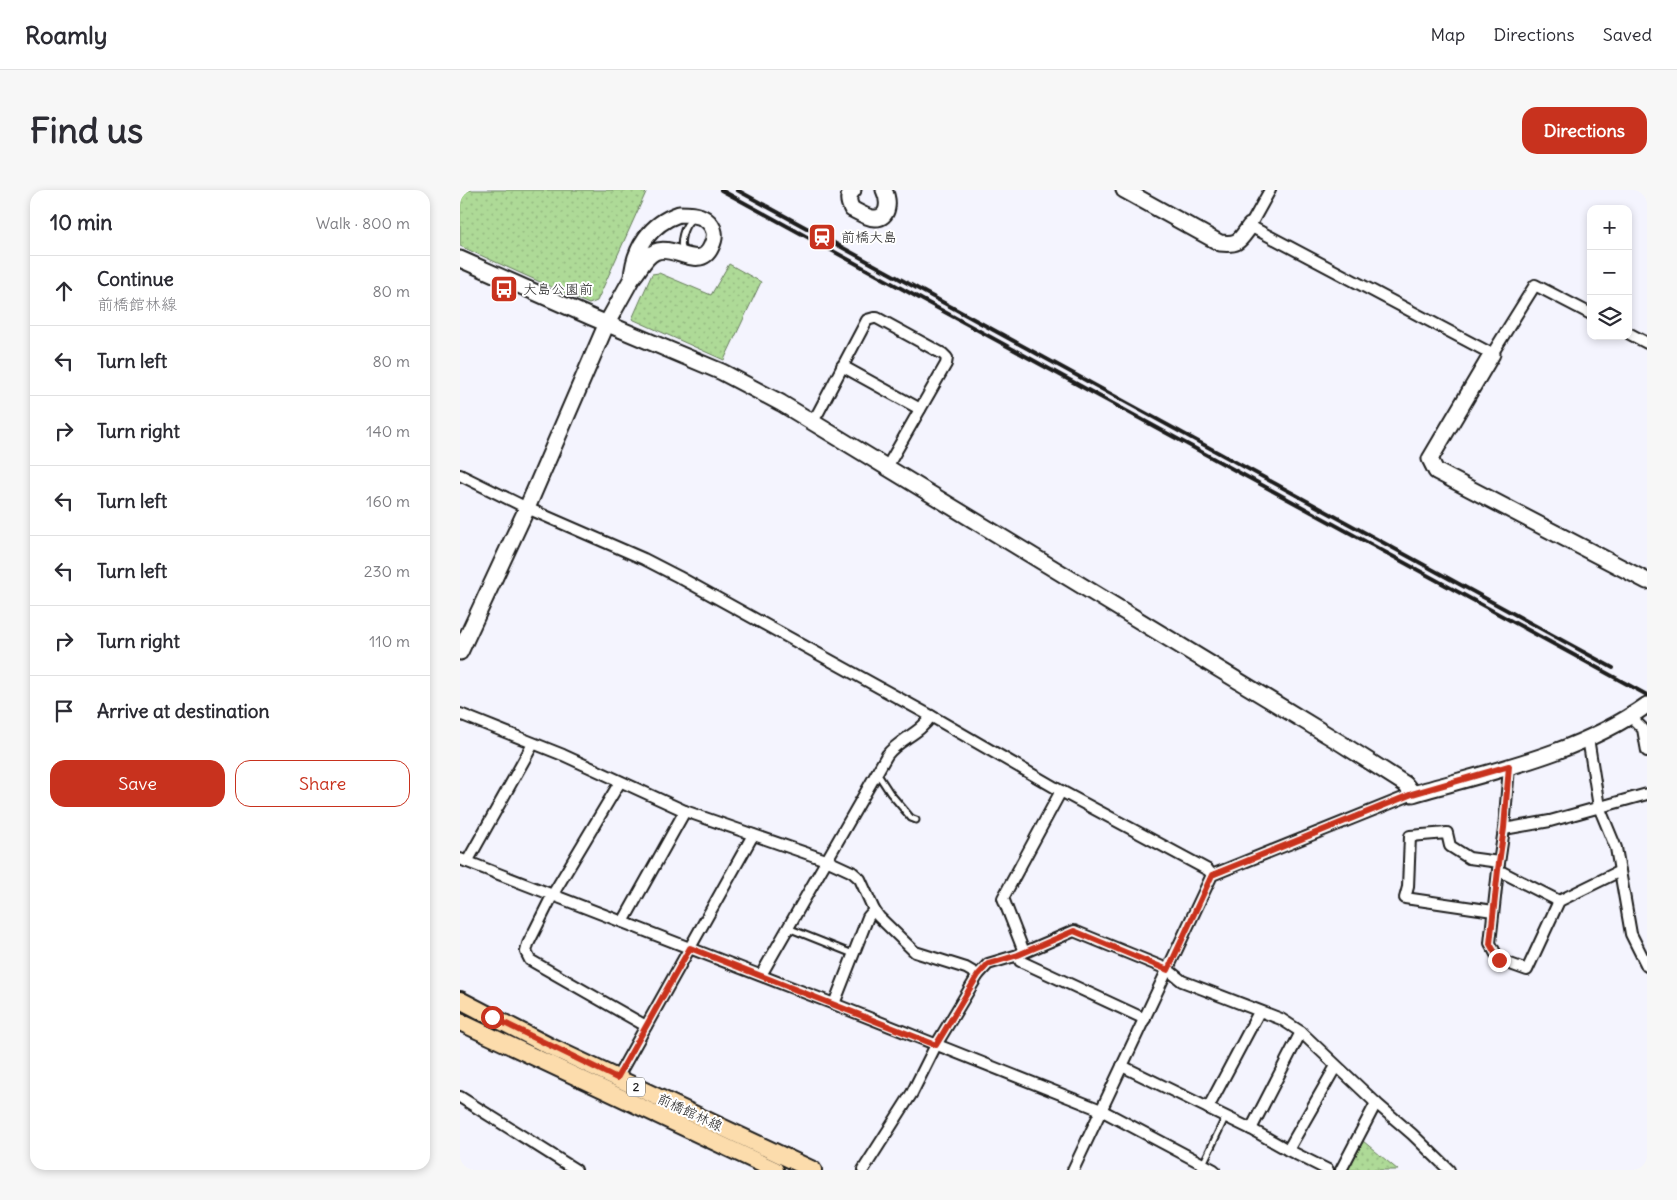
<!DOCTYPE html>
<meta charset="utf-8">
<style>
body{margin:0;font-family:Delius,"Klee One",sans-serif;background:#f7f7f7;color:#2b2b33}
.controls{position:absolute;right:15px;top:15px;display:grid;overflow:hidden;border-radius:10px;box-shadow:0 2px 8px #0003}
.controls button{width:45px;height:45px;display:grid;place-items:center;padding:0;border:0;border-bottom:1px solid #e1e1e2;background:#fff;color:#2b2b33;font:25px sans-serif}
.stop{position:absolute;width:15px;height:15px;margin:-11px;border:4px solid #c8321e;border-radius:50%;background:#fff}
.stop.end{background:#c8321e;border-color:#fff;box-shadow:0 1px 5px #0008}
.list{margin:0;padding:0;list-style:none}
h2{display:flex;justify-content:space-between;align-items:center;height:65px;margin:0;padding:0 20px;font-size:21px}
h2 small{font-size:16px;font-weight:400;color:#7c7c81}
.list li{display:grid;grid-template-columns:32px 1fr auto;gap:15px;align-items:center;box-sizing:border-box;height:70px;padding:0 20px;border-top:1px solid #e1e1e2}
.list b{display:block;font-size:19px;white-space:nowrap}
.list p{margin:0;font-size:16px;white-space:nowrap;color:#7c7c81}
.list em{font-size:16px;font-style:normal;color:#7c7c81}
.actions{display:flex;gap:10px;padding:15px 20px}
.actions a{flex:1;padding:11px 0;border:1px solid #c8321e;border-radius:15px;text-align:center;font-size:18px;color:#c8321e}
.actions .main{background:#c8321e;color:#fff}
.icon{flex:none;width:28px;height:28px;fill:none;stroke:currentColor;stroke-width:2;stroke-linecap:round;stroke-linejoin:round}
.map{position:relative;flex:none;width:1187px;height:980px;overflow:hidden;border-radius:15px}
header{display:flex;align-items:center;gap:30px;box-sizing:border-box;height:70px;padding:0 25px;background:#fff;border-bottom:1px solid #e1e1e2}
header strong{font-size:24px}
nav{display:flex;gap:28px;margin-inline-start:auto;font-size:18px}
.intro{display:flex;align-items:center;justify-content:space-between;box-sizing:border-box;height:120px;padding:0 30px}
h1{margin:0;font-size:35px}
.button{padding:12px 22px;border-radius:15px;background:#c8321e;color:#fff;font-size:18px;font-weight:700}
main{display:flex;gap:30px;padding:0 30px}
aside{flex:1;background:#fff;border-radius:15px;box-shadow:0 2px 8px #0003}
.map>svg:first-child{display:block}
.green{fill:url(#green-dots);stroke:#657b5a}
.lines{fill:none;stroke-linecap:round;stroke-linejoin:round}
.lane-casing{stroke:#1c1c1c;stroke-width:9}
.street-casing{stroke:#1c1c1c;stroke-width:14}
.secondary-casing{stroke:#1c1c1c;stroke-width:19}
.primary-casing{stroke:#1c1c1c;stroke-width:20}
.lane{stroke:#fff;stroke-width:5}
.street{stroke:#fff;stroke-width:10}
.secondary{stroke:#fff;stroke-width:15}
.primary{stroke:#fcdcac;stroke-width:16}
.rail{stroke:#1c1c1c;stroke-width:4}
.route{stroke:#c8321e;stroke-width:6}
.labels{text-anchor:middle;stroke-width:4;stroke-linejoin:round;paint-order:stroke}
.shield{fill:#fff;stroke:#606060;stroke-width:1}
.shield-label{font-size:12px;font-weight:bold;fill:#1c1c1c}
.poi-label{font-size:14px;fill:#1c1c1c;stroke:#fff;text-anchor:start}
.street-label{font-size:14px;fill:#1c1c1c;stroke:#fff}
</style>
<header>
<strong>Roamly</strong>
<nav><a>Map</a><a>Directions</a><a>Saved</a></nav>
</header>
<div class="intro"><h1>Find us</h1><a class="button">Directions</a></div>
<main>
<aside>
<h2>10 min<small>Walk · 800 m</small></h2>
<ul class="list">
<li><svg class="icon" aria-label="ahead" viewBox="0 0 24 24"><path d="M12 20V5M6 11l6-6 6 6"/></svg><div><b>Continue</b><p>前橋館林線</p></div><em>80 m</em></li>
<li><svg class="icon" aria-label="left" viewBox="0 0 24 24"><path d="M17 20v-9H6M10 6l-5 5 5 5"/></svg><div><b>Turn left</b></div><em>80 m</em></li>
<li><svg class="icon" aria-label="right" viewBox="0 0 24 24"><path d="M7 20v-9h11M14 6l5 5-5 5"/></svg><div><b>Turn right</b></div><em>140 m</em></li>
<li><svg class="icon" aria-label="left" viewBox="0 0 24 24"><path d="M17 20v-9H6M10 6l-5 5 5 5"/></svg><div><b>Turn left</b></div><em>160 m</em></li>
<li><svg class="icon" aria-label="left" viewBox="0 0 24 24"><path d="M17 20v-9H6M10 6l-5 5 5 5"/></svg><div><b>Turn left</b></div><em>230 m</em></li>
<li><svg class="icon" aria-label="right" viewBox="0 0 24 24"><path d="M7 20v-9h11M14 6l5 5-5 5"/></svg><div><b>Turn right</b></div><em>110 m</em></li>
<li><svg class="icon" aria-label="arrive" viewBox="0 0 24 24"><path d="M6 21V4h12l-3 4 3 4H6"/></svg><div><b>Arrive at destination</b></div></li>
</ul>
<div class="actions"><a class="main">Save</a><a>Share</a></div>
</aside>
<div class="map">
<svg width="1187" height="980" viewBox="0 0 1187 980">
<defs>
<pattern id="green-dots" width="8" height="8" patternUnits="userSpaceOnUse" patternTransform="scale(1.25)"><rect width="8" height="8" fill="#aeda97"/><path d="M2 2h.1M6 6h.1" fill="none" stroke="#95ba82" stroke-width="1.8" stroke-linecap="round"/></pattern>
</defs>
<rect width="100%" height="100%" fill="#f4f4fe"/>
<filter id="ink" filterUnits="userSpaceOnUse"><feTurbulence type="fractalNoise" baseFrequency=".02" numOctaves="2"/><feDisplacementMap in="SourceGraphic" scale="10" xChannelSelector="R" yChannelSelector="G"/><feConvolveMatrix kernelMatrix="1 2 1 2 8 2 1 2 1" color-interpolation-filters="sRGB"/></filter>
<g filter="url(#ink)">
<g class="green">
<polygon points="0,0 187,0 137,111 129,114 0,56"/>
<polygon points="269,74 301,92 264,170 172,129 192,84 199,83 251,105"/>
<polygon points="903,951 938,980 888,980"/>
</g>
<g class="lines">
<g class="lane-casing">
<g id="lane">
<path d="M223,62C219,52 223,36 232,29"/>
<polyline points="417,583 430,603 451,628 456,630"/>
<polyline points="328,738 393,764"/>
<polyline points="743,974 765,928"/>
</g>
</g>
<g class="street-casing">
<g id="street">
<polyline points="810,0 790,36 1032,164 1075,95 1131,124"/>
<polyline points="1168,143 1187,153"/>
<polyline points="382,176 460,219"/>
<polyline points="352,231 358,223 407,130 414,128 417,128 483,164 487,168 486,174 427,277"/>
<polyline points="0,285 67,318 184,369 219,387 471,526 601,601 748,680 752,685"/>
<polyline points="0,524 103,565 225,621 366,670 392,682 400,689 414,720 419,727 455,762 506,778 518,785"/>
<polyline points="1171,527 1183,539 1187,561"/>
<polyline points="1128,548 1139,617 1156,658 1171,744 1187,776"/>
<polyline points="1049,577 1044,639 1038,680 1030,753 1039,770 1067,780 1099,711 1160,681"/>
<polyline points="160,592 93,704 68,754 66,762 70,770 186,836"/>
<polyline points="1044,639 1090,631 1187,604"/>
<polyline points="0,669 374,814 641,920 754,980"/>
<polyline points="7,672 73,554"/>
<polyline points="1038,680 1099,711"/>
<polyline points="1033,721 945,708 948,697 950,646 987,643 990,656 1009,668 1039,672"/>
<polyline points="163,732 225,621"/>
<polyline points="564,762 543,708 601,601"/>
<polyline points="558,765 560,771 685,829"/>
<path d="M301,785L427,565C439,549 460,544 471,526"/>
<polyline points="374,814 408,727 414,720"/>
<polyline points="662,876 791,939 828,960"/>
<polyline points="157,888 293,645"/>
<polyline points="0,907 116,980"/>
<polyline points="748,918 799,822"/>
<polyline points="791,939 841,842"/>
<polyline points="403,980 452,903 476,855 518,785 528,774 558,765 614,741 707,779 722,791 821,829 841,842 916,913 952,944 989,980"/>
<polyline points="613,980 752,685 953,604"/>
<polyline points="868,980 828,960 876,876"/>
<polyline points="881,980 916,913"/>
</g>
</g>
<g class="secondary-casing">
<g id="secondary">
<path d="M393,0C387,6 388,12 392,19C398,22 407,28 414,28C430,29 429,10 424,0"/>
<path d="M664,0L760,53C779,55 779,51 790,36"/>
<path d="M219,24C228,24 238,24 245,29C249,32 253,37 254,42C255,47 253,53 251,57C240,82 212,53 195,62C184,67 180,80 172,88C174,58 190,34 219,24Z"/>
<path d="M0,69L131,127L262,182L321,213L879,552L945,594L953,604C1032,581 1118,564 1187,515"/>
<polyline points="1032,164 970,269 976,281 1187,391"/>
<polyline points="0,462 67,318 147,133 172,88"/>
</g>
</g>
<g class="primary-casing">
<g id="primary">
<polyline points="0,810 89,856 353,980"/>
<polyline points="0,832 315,980"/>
</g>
</g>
<use href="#lane" class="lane"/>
<use href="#street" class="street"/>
<use href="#secondary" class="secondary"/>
<use href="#primary" class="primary"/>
<g class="rail">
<polyline points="261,0 1187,505"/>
<polyline points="277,0 1153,478"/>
</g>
</g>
</g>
<g class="lines" filter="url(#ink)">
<polyline class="route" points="32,827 157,888 230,758 476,855 518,785 528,774 558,765 614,741 708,780 752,685 952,604 1049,576 1044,638 1038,680 1030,754 1039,770"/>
</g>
<defs>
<g id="station-square" transform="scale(1.4375)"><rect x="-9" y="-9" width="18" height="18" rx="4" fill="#c8321e" stroke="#fff"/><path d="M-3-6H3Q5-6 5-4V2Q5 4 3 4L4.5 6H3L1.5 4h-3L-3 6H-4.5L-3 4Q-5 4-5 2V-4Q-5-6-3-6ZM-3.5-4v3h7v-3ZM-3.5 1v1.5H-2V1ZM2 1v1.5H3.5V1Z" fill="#fff"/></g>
<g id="bus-square" transform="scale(1.4375)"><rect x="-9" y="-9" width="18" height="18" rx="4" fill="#c8321e" stroke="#fff"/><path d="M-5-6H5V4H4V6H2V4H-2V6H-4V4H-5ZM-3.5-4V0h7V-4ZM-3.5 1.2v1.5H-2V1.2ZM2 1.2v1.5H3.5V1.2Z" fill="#fff"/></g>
</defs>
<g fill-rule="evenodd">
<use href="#station-square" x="362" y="47"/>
<use href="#bus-square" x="44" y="99"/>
</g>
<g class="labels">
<rect class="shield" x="167" y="887.5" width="18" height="19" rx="4"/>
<g class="shield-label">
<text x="176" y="901">2</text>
</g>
<g class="poi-label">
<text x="381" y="52">前橋大島</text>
<text x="63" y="104">大島公園前</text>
</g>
<g class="street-label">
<text transform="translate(230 922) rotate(25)" y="5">前橋館林線</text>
</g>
</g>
</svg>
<div class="controls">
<button>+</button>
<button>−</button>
<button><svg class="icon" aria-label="layers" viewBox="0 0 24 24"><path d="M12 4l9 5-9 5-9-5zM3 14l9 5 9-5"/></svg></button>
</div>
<div class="stop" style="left:32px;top:827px"></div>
<div class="stop end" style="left:1039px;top:770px"></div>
</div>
</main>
